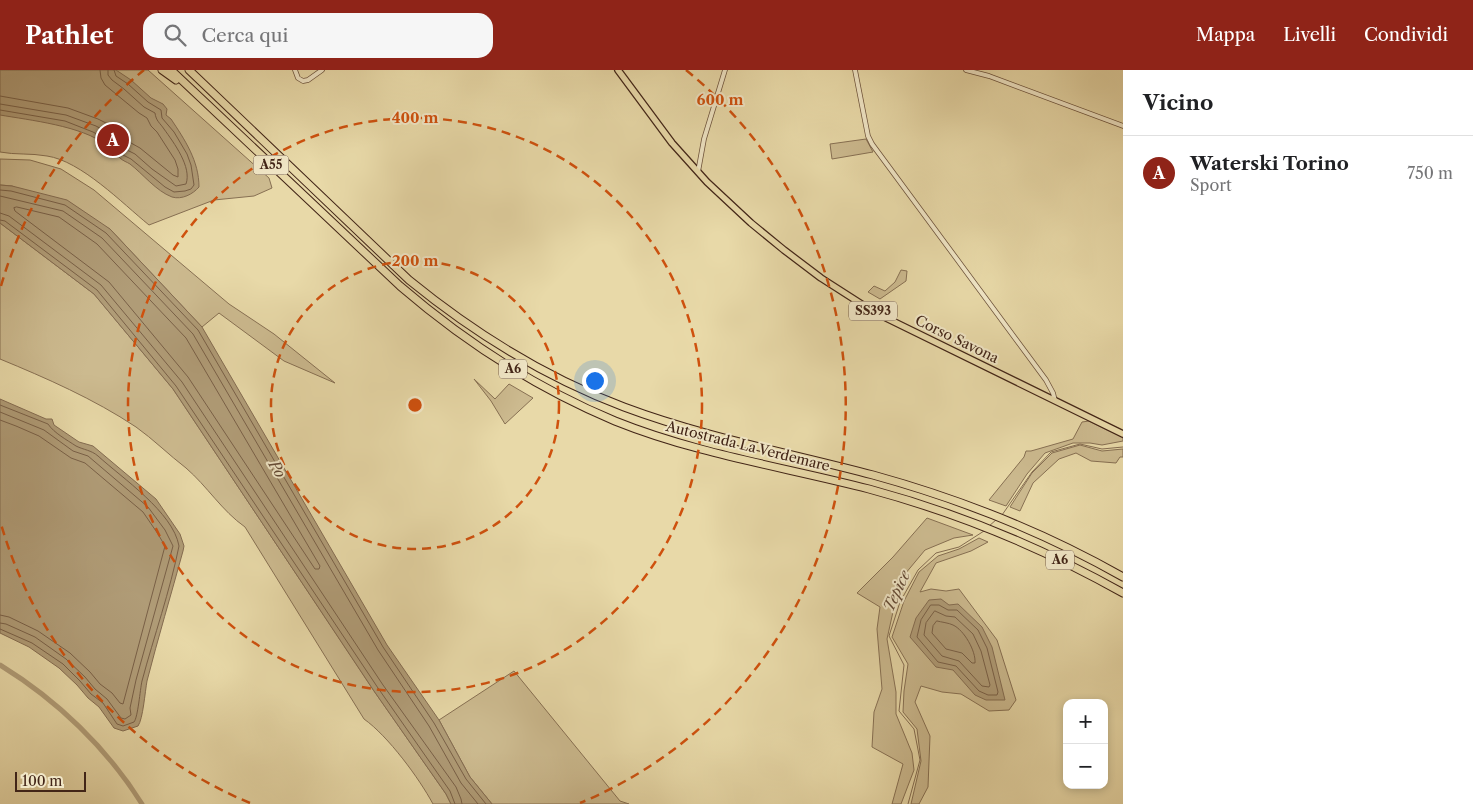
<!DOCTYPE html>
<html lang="it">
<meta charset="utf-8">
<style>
body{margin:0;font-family:"Libre Caslon Text",serif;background:#f6f6f6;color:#202124}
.controls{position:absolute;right:15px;bottom:15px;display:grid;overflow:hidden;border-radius:10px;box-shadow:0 2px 8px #0003}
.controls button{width:45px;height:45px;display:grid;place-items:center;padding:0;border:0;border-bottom:1px solid #e0e0e0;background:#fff;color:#202124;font:25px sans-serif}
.scale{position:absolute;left:15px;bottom:12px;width:71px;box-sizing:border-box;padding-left:5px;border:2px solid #422517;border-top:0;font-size:14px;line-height:18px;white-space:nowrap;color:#422517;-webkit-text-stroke:4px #f0e6c6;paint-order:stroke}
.you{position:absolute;left:594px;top:310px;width:18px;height:18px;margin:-12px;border:4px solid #fff;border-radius:50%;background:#1a73e8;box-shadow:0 0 0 8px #1a73e833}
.badge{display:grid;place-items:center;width:32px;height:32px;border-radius:50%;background:#8f2418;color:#fff;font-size:16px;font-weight:700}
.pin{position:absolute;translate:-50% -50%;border:2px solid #fff;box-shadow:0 1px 5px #0006}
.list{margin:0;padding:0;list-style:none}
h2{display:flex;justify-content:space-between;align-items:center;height:65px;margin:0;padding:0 20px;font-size:21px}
h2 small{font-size:16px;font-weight:400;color:#757577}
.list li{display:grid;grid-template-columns:32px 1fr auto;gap:15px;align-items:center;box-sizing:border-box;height:75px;padding:0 20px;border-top:1px solid #e0e0e0}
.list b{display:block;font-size:19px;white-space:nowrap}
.list p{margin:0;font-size:16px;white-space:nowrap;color:#757577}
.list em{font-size:16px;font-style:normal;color:#757577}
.icon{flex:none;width:28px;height:28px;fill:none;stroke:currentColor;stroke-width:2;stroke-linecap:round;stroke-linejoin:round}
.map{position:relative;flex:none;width:1123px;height:734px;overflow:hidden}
header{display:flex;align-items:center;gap:30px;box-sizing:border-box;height:70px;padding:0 25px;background:#8f2418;color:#fff}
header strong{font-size:24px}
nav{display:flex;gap:28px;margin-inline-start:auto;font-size:18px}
.search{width:350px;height:45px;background:#f6f6f6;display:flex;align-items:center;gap:12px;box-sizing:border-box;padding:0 18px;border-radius:15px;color:#757577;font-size:19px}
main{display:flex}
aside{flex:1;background:#fff}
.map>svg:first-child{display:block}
.green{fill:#ccba8f;stroke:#877053}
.water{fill:#b09c77;stroke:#846c51}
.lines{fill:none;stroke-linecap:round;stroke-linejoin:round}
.shore{stroke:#796047;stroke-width:1}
.stream{stroke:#846c51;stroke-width:1}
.canal{stroke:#b09c77;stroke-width:5}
.minor-casing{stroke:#6c523b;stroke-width:5.5}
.primary-casing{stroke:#422517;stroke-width:8}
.motorway-casing{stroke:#422517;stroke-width:9}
.minor{stroke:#f0e6c6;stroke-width:4}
.primary{stroke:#e8d9a8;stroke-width:5.5}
.motorway{stroke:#e8d9a8;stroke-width:7}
.ring{fill:none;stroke:#cf510e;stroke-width:2.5;stroke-dasharray:9 6}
.labels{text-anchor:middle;stroke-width:4;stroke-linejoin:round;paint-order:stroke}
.shield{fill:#f0e6c6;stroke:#765f4c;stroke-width:1}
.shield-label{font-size:12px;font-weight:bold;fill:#422517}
.street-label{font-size:14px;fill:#422517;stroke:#f0e6c6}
.water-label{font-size:15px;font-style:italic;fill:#634934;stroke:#f0e6c6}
.centre{fill:#cf510e;stroke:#f0e6c6;stroke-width:2.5}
.ring-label{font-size:15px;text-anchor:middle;font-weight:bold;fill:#cf510e;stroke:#f0e6c6;stroke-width:4;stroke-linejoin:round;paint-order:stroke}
</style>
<header>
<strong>Pathlet</strong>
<div class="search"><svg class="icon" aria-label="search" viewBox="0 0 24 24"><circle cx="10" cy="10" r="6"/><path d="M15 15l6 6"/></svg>Cerca qui</div>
<nav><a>Mappa</a><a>Livelli</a><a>Condividi</a></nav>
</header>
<main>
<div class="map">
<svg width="1123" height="734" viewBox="0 0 1123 734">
<rect width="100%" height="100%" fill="#e8d9a8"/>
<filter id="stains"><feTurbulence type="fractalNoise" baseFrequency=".004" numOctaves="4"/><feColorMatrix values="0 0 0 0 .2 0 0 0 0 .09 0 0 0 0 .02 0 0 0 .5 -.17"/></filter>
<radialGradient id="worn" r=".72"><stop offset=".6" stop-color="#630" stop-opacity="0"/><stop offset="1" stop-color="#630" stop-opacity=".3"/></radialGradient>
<g class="green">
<path d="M0,0H148L269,108L272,118L254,126L214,130L149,155C122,133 81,91 47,86C31,83 15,85 0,82Z"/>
<polygon points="866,69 873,82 832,89 830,74"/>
<polygon points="0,89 30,90 61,99 94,120 229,234 274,264 335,313 284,291 219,243 202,257 110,159 12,116 0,115"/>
<path d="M0,153L94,224L173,319L374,621L446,724L451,734H433C419,708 388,666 364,649L245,457C222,441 207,416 186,398C169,385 153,369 136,357C94,329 46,308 0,289Z"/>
<polygon points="901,200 907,201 906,211 880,229 868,222 874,216 885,221 895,212"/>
<polygon points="474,309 495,329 509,314 533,328 505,354 491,331"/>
<polygon points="1089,351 1123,368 1123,371 1102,375 1090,373 1073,373 1045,383 1027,404 1006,436 989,430 1024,387 1026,381 1031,381 1073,369 1082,352"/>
<polygon points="1080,375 1102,381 1123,379 1123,387 1120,387 1116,393 1091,391 1076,383 1059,389 1033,413 1020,441 1010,437 1032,403 1052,383"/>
<polygon points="927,448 973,465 954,468 925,480 900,510 887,569 896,622 896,644 912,683 914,700 901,734 892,734 903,694 872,677 874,642 882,619 877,559 880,537 857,523 893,487"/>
<polygon points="979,468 988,472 971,481 936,493 920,522 931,519 946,521 959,519 997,570 1016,630 1009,640 989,641 961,624 942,622 921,616 915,632 930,666 928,717 919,734 911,734 921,691 917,659 903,642 904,621 908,594 892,567 904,531 919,502 938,486 959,479"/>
<polygon points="514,601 620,731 629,734 492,734 470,707 439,650"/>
</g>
<g class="water">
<path d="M0,0H116L131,10L151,28L163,34L167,39L166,45L171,49C185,70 199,91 199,117C193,124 182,130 172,127C156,121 143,104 130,94C127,92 123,91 120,88C115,84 111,79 106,75C83,56 29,50 0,45Z"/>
<polygon points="0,115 12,116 67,130 110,159 202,257 387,575 439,650 470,707 492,734 451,734 446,724 374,621 173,319 94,224 0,153"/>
<path d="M0,329L46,349H52L54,355L79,372L93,376L156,429L180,464L184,476L183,481C171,525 158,568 147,611C145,622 143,649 138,656L123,661L114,658L99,637L88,628L77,615L59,598L29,577L0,563Z"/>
<polygon points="941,529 949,535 958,534 982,557 992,577 1005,630 986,630 975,625 953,600 936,597 910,567 916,548 929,530"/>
</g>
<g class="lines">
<g class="shore">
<polyline points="0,26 68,38 98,49 116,58 131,73 140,78 173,105 178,107 178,99 175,90 157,62 151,56 147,48 139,43 105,15 101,8 100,0"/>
<path d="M0,34L66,45L96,56L112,65L127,80L135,84L152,99L176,116L186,114C192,97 174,73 164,59C160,53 156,51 155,43L144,37L124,19L112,10L108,5V0"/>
<polyline points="0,40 65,51 93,62 108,70 123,85 131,89 165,117 174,122 185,121 191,119 194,115 191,95 187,84 174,62 162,48 161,40 148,32 128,14 116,6 114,0"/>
<polyline points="0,120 11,121 65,135 106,163 198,260 383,577 434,653 466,709 486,734"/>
<polyline points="0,126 63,141 102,168 193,264 378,580 429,656 461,713 478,734"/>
<polygon points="17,137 59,147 97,174 186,268 320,496 319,499 315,499 188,307 109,212 15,141 14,138"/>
<polyline points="0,143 9,146 101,215 182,312 383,615 456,717 461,729 462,734"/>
<polyline points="0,150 5,151 97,220 176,316 378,618 450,721 455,734"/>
<path d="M0,335L48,354C54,363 67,370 76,376C84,380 91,380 98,386C122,408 173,442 179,476C170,521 154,566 142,611C140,620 138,647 134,652L123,656L117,654L103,633L91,624L80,611L63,594L32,573L0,559"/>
<polyline points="0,342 44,360 73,381 88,386 148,437 165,460 173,476 136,610 130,638 131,645 125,649 121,648 107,629 95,619 85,607 66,589 35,567 6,554 0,553"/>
<polyline points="0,350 16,356 39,366 71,388 85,393 143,442 158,464 165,476 123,634 120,633 112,623 100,614 90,602 70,583 38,561 9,547 0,545"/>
<polygon points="931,535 939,535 948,540 957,540 978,560 987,578 998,622 997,625 988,625 979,621 956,596 938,592 917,567 921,550"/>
<polygon points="935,541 946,546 955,547 973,564 981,581 990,615 989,617 982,616 959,591 942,586 924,565 926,553"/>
<path d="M937,551C941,552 949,553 953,555C964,560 976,581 975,593H972L962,583L946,579L932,563L933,556Z"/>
</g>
<g class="stream">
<polyline points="1002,445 1032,402 1051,382 1080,374 1102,379 1123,377"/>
<polyline points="988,457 997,449"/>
<polyline points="908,734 920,690 914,659 899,641 904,595 889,566 900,532 918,500 936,483 959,477 984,461"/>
</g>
<path class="canal" d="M0,595C57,630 107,678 142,734"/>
<g class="minor-casing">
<g id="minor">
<polyline points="295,0 298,8 303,11 308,10 322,0"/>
<polyline points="855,0 868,66 872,74 1046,310 1053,323 1055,331"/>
<polyline points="966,0 989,6 1123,56"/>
<polyline points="698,102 704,69 725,0"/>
</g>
</g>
<g class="primary-casing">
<polyline id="primary" points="618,0 672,73 707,112 751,153 784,180 821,208 874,242 1123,364"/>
</g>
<g class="motorway-casing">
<g id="motorway">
<polyline points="162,0 176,10"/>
<path d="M171,0L400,216C465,272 536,318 615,351C697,384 784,397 869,419C958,443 1043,478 1123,523"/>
<path d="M189,0L409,210C474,263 544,307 624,337C704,367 790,383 873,405C960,429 1044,462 1123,507"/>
</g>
</g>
<use href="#minor" class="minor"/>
<use href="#primary" class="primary"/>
<use href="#motorway" class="motorway"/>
</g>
<g class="ring">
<circle cx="415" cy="335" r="144"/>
<circle cx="415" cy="335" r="287"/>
<path d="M250 733A431 431 0 0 1 1 454M1 216A431 431 0 0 1 144 0M686 0A431 431 0 0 1 580 733"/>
</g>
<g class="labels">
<g class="shield">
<rect x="253.5" y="85.5" width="35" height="19" rx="4"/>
<rect x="849" y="231.5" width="48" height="19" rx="4"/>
<rect x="499" y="289.5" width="28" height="19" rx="4"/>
<rect x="1046" y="480.5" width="28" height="19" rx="4"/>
</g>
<g class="shield-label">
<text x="271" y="99">A55</text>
<text x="873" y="245">SS393</text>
<text x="513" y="303">A6</text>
<text x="1060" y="494">A6</text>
</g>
<g class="street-label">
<text transform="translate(957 269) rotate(26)" y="5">Corso Savona</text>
<text transform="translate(748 376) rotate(14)" y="5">Autostrada La Verdemare</text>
</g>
<g class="water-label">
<text transform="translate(277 399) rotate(59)" y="5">Po</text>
<text transform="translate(897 521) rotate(-65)" y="5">Tepice</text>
</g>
</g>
<circle cx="415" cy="335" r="8" class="centre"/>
<g class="ring-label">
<text x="720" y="35">600 m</text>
<text x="415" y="53">400 m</text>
<text x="415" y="196">200 m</text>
</g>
<rect width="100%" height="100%" filter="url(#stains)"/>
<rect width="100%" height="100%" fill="url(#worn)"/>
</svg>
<div class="controls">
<button>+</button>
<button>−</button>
</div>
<div class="scale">100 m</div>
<div class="you"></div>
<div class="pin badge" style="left:113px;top:70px">A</div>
</div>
<aside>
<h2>Vicino<small></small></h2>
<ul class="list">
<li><span class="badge">A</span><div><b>Waterski Torino</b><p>Sport</p></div><em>750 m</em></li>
</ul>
</aside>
</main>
